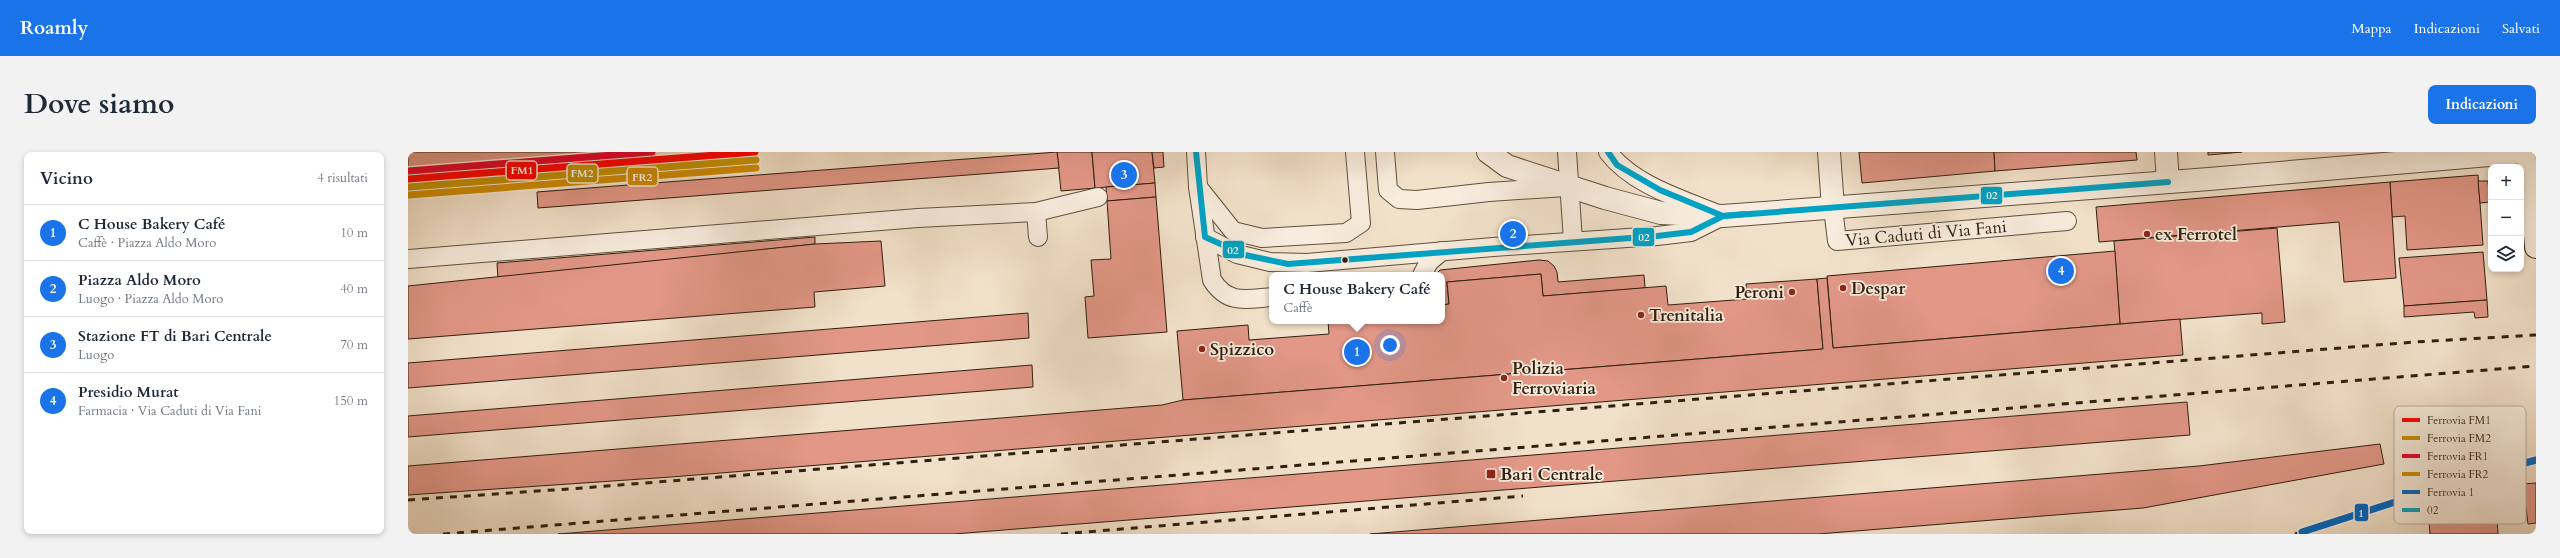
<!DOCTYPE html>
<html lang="it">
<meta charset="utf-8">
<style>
body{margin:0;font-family:Cardo,serif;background:#f2f2f3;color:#1f2937}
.controls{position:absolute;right:12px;top:12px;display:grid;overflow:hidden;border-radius:8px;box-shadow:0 2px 6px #0003}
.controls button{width:36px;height:36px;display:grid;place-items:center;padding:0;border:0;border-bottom:1px solid #e0e1e3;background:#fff;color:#1f2937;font:20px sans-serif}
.you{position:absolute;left:982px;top:193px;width:14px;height:14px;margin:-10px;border:3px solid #fff;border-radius:50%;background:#1a73e8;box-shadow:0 0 0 6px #1a73e833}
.badge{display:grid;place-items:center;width:26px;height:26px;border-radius:50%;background:#1a73e8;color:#fff;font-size:13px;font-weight:700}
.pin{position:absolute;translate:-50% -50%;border:2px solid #fff;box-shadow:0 1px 4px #0006}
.popup{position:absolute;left:861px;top:120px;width:176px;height:52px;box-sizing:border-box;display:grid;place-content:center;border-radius:8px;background:#fff;filter:drop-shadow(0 1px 3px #0005);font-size:13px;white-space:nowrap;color:#747a83}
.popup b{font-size:15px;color:#1f2937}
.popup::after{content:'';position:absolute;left:50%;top:100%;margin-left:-8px;border:8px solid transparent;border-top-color:#fff}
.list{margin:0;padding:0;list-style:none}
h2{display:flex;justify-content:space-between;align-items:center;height:52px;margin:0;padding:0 16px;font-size:17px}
h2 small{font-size:13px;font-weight:400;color:#747a83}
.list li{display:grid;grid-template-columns:26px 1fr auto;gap:12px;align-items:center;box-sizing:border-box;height:56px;padding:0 16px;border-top:1px solid #e0e1e3}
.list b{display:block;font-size:15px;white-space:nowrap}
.list p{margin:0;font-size:13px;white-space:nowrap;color:#747a83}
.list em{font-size:13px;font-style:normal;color:#747a83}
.icon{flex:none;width:22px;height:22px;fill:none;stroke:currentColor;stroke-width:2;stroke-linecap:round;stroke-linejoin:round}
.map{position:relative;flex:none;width:2128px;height:382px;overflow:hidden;border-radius:8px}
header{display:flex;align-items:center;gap:24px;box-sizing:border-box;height:56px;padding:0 20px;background:#1a73e8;color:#fff}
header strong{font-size:19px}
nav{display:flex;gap:22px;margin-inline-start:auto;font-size:14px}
.intro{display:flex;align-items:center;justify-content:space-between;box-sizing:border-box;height:96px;padding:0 24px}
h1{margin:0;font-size:28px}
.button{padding:10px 18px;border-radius:8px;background:#1a73e8;color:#fff;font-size:14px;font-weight:700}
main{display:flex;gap:24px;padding:0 24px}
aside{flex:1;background:#fff;border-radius:8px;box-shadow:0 2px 6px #0003}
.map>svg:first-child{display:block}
.building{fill:#e29787;stroke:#2f1f0e}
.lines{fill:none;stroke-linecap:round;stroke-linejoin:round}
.service-casing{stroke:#60503d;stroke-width:20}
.minor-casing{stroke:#60503d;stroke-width:24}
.secondary-casing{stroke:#2f1f0e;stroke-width:24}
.service{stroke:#f7ecdd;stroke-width:18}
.minor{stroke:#f7ecdd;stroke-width:22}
.secondary{stroke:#f7ecdd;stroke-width:22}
.rail{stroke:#2f1f0e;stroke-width:3;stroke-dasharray:7 7;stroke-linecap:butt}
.bus-1-casing{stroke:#f7ecdd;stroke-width:9}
.bus-1{stroke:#02a2c4;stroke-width:6}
.rail-1-casing{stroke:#f7ecdd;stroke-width:10}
.rail-2-casing{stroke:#f7ecdd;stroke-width:10}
.rail-3-casing{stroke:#f7ecdd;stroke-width:10}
.rail-4-casing{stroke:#f7ecdd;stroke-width:10}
.rail-5-casing{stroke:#f7ecdd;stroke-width:10}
.rail-1{stroke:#f00;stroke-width:7}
.rail-2{stroke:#c19004;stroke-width:7}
.rail-3{stroke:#e4002b;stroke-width:7}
.rail-4{stroke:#cf8b03;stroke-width:7}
.rail-5{stroke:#0065bd;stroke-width:7}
.poi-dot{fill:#8f2418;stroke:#f7ecdd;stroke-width:1.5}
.bus-dot{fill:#2f1f0e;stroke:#f7ecdd;stroke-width:1.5}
.labels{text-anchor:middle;stroke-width:3.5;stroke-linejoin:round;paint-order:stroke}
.street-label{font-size:17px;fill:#2f1f0e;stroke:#f7ecdd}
.poi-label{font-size:17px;font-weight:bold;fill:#2f1f0e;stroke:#f7ecdd;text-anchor:start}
.key{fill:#f7ecdd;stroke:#bbae9f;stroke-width:1}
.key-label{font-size:11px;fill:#2f1f0e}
.line-badge{stroke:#f7ecdd;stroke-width:1.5}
.badge-label{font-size:11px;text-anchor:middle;font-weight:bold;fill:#fff}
</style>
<header>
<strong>Roamly</strong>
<nav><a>Mappa</a><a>Indicazioni</a><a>Salvati</a></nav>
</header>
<div class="intro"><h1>Dove siamo</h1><a class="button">Indicazioni</a></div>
<main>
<aside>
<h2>Vicino<small>4 risultati</small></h2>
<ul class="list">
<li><span class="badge">1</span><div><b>C House Bakery Café</b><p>Caffè · Piazza Aldo Moro</p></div><em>10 m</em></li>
<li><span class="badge">2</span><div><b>Piazza Aldo Moro</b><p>Luogo · Piazza Aldo Moro</p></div><em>40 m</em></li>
<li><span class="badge">3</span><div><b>Stazione FT di Bari Centrale</b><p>Luogo</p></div><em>70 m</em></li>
<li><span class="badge">4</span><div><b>Presidio Murat</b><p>Farmacia · Via Caduti di Via Fani</p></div><em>150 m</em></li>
</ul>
</aside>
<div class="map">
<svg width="2128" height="382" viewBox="0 0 2128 382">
<rect width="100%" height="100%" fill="#f2e1ca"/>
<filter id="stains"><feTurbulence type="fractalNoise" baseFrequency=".005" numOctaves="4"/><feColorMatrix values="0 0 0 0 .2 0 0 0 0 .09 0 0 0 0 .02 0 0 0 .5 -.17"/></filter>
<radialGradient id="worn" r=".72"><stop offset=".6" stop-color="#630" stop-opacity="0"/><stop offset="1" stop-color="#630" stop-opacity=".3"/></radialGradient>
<g class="building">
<polygon points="0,0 229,0 0,17"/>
<polygon points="649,0 684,0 687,36 653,39"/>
<polygon points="649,0 651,16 130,56 129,40"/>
<polygon points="684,0 744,0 747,31 687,36"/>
<polygon points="744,0 755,0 756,15 746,16"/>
<polygon points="1451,0 1586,0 1587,19 1454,31"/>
<polygon points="1586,0 1728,0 1729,8 1587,19"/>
<polygon points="1800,0 1834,0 1800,3"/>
<polygon points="2070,23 2075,93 1999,98 1997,64 1984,65 1982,30"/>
<polygon points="2070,29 2080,29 2082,50 2072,51"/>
<polygon points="1982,30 1988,126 1936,130 1931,70 1691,90 1688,55"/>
<polygon points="747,31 748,45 699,49 698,35"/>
<polygon points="748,45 759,180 680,186 677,145 686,144 683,108 703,107 699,49"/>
<polygon points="1869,76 1877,170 1854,172 1854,161 1712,172 1706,89"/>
<polygon points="407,85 407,92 90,126 89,111"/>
<polygon points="473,89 477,134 406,140 407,155 0,187 0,134 407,92"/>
<polygon points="1707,99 1712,172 1425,196 1419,124"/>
<polygon points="2075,100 2079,148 1996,154 1991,106"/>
<polygon points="1131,108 1140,109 1146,114 1149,120 1150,130 1236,123 1237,136 1135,144 1133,122 1039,130 1041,152 1034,153 1034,123 1027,123 1032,118"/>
<polygon points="1133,122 1135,144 1258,134 1260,153 1339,147 1338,132 1409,127 1415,197 775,248 769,179 840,173 841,188 921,182 920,169 1034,169 1034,153 1041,152 1039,130"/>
<polygon points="1419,126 1425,196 1772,167 1775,203 263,325 0,343 0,314 754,253 775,248 1415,197 1409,127"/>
<polygon points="2079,148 2080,165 2067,166 2066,160 1996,165 1996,154"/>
<polygon points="620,161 621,186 0,236 0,211"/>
<polygon points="624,213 625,235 0,285 0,264"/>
<polygon points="1779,250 1782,283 546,382 150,382"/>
<polygon points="1972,292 1976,312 1735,356 1410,382 962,382 1791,314"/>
<polygon points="2128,331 2128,371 2120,372 2115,332"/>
<polygon points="2088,352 2090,382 2022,382 2020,356 2053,353 2053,357"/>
</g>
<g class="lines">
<g class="service-casing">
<g id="service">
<path d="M788,0L790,35L804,128C820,153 838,147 864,145"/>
<polyline points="977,0 980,38 991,47 1009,48 1081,40 1158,35"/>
<polyline points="1159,0 1165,89"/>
<path d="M1200,0C1224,32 1271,46 1307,61"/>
<polyline points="790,35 825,79 854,86 938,81 953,71 947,0"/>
<polyline points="1425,56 1429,89 1659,69"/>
<polyline points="628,60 630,85"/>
<polyline points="797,85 829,102 862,110 899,111 1085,95 1249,84 1283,80 1315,64"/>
<polyline points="0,107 510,66 628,60 690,45"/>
<polyline points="1014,123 1021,110 1034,99"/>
</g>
</g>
<g class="minor-casing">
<g id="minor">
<polyline points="1080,0 1099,14 1197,46 1253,61 1315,64 1801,27 2116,0"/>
<polyline points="1421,0 1425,56"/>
<polyline points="1758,0 1760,30"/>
</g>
</g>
<g class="secondary-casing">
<polyline id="secondary" points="2120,0 2128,95"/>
</g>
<use href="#service" class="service"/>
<use href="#minor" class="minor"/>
<use href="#secondary" class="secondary"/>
<g class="rail">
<polyline points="0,348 174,336 2007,190 2128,183"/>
<polyline points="35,382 2128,214"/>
<polyline points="653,382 1115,344"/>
<polyline points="1887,382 1894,380"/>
</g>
<g class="bus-1-casing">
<g id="bus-1">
<polyline points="788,0 797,85 837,103 880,112 1249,84 1283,80 1315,64 1760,30"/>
<polyline points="1200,0 1209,13 1252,38 1315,64 1337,62"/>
</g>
</g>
<use href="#bus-1" class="bus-1"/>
<g class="rail-1-casing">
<polyline id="rail-1" points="0,27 347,0"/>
</g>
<g class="rail-2-casing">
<polyline id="rail-2" points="1,35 348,8"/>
</g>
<g class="rail-3-casing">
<polyline id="rail-3" points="0,19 244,0"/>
</g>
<g class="rail-4-casing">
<polyline id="rail-4" points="1,43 348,16"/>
</g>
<g class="rail-5-casing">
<polyline id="rail-5" points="1894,380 2065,325 2128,308"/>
</g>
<use href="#rail-1" class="rail-1"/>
<use href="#rail-2" class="rail-2"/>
<use href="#rail-3" class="rail-3"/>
<use href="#rail-4" class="rail-4"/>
<use href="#rail-5" class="rail-5"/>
</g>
<g class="poi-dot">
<circle cx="1739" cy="82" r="4"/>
<circle cx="1435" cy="136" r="4"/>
<circle cx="1384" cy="140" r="4"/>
<circle cx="1233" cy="163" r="4"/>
<circle cx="794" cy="197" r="4"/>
<circle cx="1096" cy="226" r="4"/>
<rect x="1078" y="317" width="10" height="10" rx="2"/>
</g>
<circle class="bus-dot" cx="937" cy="108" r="3.5"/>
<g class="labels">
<g class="street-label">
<text transform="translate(1518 81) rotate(-5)" y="6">Via Caduti di Via Fani</text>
</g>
<g class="poi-label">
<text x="1747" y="88">ex Ferrotel</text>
<text x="1443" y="142">Despar</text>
<text x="1376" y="146" text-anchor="end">Peroni</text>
<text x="1241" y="169">Trenitalia</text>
<text x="802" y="203">Spizzico</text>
<text x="1104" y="222">Polizia<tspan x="1104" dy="20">Ferroviaria</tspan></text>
<text x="1092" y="328">Bari Centrale</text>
</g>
</g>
<rect x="1986" y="254" width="132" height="118" rx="6" class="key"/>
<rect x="1994" y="266" width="18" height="4" fill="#f00"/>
<rect x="1994" y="284" width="18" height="4" fill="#c19004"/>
<rect x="1994" y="302" width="18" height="4" fill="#e4002b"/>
<rect x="1994" y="320" width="18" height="4" fill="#cf8b03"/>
<rect x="1994" y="338" width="18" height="4" fill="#0065bd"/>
<rect x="1994" y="356" width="18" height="4" fill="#02a2c4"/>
<g class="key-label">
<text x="2019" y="272">Ferrovia FM1</text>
<text x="2019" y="290">Ferrovia FM2</text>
<text x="2019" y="308">Ferrovia FR1</text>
<text x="2019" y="326">Ferrovia FR2</text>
<text x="2019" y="344">Ferrovia 1</text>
<text x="2019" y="362">02</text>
</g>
<g class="line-badge">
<rect x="98" y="9" width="31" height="19" rx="4" fill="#f00"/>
<rect x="159" y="12" width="31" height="19" rx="4" fill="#c19004"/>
<rect x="219" y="15" width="31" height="19" rx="4" fill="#cf8b03"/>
<rect x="1572" y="34" width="23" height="19" rx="4" fill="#02a2c4"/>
<rect x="1224" y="75" width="23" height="20" rx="4" fill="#02a2c4"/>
<rect x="814" y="88" width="23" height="19" rx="4" fill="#02a2c4"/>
<rect x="1946" y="351" width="15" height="19" rx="4" fill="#0065bd"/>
</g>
<g class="badge-label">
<text x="114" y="22">FM1</text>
<text x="174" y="25">FM2</text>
<text x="234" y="29">FR2</text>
<text x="1584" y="47">02</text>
<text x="1236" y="89">02</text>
<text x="825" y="102">02</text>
<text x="1953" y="365">1</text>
</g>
<rect width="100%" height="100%" filter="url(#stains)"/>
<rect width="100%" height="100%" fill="url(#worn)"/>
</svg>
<div class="controls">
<button>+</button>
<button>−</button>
<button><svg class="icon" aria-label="layers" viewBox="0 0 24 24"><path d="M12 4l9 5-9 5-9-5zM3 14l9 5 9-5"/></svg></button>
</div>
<div class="you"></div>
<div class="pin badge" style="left:949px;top:200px">1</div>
<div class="popup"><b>C House Bakery Café</b>Caffè</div>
<div class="pin badge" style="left:1105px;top:82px">2</div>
<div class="pin badge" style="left:716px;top:23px">3</div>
<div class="pin badge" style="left:1653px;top:119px">4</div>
</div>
</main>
